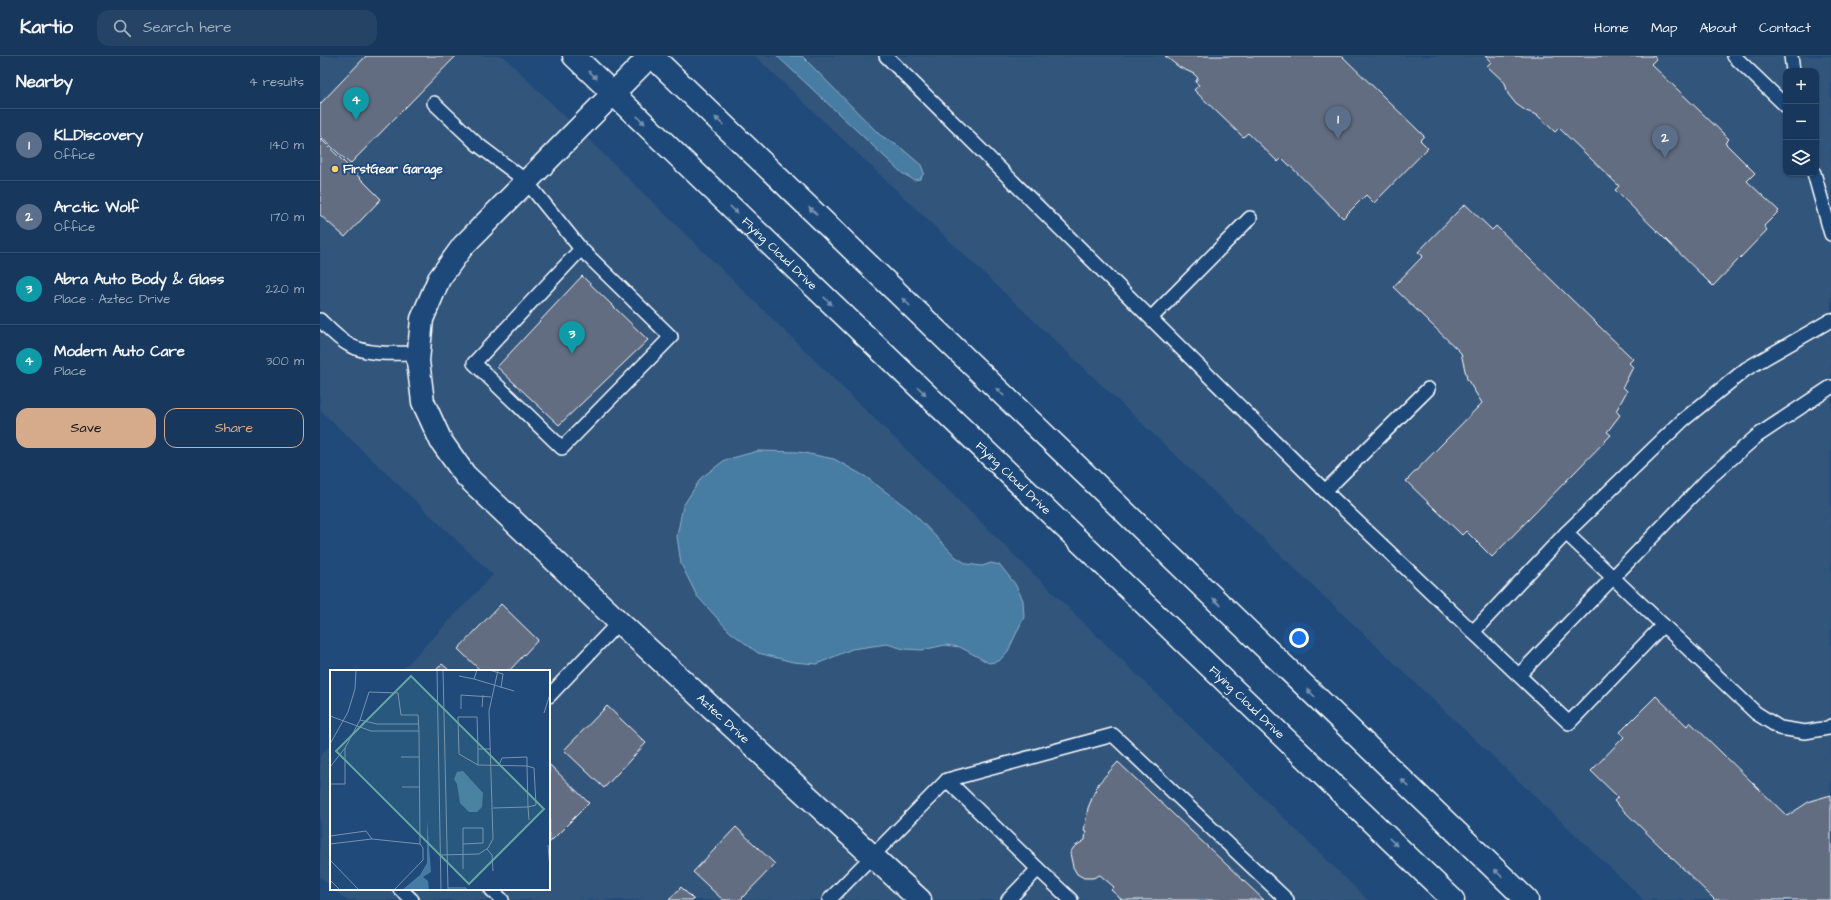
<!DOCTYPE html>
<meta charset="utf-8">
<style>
body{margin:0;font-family:"Architects Daughter",sans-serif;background:#244365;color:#f1f3f6}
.controls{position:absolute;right:12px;top:12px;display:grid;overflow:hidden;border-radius:8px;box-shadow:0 1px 3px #0004}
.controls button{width:36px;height:36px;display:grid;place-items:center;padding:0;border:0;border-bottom:1px solid #365272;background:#17385c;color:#f1f3f6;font:20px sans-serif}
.you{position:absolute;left:979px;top:582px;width:14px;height:14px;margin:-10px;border:3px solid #fff;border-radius:50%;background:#1a73e8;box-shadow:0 0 0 6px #1a73e833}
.badge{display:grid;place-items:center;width:26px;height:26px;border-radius:50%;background:#d6ab8b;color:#fff;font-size:13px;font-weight:700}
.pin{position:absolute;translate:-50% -33px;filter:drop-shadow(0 1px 2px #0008)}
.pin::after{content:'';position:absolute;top:21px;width:14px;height:12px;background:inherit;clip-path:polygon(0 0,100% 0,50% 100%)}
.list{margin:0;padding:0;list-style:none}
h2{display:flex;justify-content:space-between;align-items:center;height:52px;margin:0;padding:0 16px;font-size:17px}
h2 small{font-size:13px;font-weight:400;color:#9eacbb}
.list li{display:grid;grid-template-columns:26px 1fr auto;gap:12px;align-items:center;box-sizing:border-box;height:72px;padding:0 16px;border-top:1px solid #365272}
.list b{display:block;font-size:15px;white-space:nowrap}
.list p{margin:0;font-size:13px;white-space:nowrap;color:#9eacbb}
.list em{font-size:13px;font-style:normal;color:#9eacbb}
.actions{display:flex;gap:8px;padding:12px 16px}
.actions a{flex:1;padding:9px 0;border:1px solid #d6ab8b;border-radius:12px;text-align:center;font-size:14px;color:#d6ab8b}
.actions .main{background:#d6ab8b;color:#111}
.icon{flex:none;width:22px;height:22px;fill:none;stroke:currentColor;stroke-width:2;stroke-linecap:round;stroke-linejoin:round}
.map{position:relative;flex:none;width:1511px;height:844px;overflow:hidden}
header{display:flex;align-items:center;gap:24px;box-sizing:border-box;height:56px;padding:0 20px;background:#17385c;border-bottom:1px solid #365272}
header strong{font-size:19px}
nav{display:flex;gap:22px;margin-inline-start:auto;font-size:14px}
.search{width:280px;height:36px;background:#244365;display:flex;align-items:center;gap:10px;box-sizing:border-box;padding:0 14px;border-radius:12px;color:#9eacbb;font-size:15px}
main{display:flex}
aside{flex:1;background:#17385c}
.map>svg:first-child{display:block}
.built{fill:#33547c;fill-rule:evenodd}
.water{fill:#467ca3;stroke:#90b0c8}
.building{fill:#626d82;stroke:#fff}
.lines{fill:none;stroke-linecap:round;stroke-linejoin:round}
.service-casing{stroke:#fff;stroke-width:16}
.minor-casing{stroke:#fff;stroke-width:25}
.primary-casing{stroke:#fff;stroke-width:25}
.service{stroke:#1f4a7a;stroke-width:13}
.minor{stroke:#1f4a7a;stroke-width:22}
.primary{stroke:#1f4a7a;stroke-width:22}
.oneway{fill:#7992af}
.poi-dot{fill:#ffd166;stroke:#1f4a7a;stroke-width:1.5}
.labels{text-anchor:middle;stroke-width:4;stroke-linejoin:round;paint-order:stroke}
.poi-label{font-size:12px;font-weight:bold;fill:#fff;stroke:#1f4a7a;text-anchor:start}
.street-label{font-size:12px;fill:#fff;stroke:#1f4a7a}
.inset-road{fill:none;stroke:#7992af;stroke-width:1}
.view{fill:#63a6a1;fill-opacity:0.15;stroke:#63a6a1;stroke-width:2}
.inset-edge{fill:none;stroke:#fff;stroke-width:2}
</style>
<header>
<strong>Kartio</strong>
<div class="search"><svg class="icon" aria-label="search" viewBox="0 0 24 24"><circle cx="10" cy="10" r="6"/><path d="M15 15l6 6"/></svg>Search here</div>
<nav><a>Home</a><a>Map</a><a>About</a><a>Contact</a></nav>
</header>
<main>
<aside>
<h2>Nearby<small>4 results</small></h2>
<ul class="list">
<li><span class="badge" style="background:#5c6f8a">1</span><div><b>KLDiscovery</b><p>Office</p></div><em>140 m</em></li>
<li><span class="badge" style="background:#5c6f8a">2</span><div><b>Arctic Wolf</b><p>Office</p></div><em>170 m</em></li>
<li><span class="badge" style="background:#0f9aa8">3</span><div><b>Abra Auto Body &amp; Glass</b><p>Place · Aztec Drive</p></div><em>220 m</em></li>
<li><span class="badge" style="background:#0f9aa8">4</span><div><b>Modern Auto Care</b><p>Place</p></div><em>300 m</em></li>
</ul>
<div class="actions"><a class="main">Save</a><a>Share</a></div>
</aside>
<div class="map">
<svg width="1511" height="844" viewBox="0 0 1511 844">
<rect width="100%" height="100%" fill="#1f4a7a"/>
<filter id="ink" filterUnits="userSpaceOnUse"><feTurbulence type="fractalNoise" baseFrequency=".025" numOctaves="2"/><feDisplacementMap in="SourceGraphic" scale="8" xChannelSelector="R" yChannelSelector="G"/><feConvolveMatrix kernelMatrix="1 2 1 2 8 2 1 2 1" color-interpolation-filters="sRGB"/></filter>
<g filter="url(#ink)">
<g class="built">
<polygon points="0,0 183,0 1048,844 26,844 13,833 229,833 229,615 81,615 173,519 0,354"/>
<path d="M435,0H1511V844H1324ZM1466,15H1496V117H1466Z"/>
<polygon points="11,688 11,831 0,821 0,700"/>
</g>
<g class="water">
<polygon points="457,0 482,0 560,79 580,91 601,109 604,117 600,123 594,124 582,117"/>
<polygon points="438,395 479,396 514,403 546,421 590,454 636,501 647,508 662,510 671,507 680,509 695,528 703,544 704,561 688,595 679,605 669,607 640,591 625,589 602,594 584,593 567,588 532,593 497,608 473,606 438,597 409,575 377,540 361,508 357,480 363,450 381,422 405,404"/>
</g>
<g class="building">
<polygon points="46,0 136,0 30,108 0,80 0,48"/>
<polygon points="845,0 1022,0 1104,80 1100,84 1108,92 1054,147 1046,139 1023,162 962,102 958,106 928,77 923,81 874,34 879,29 875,26 878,22 874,18 859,11"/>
<polygon points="1165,0 1334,0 1336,3 1331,8 1409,83 1405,87 1435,117 1427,125 1459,155 1444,170 1447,174 1393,230 1295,134 1299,130 1239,72 1235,76 1217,59 1206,55 1196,48 1188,38 1185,27 1167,10 1171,6"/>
<polygon points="0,82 61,143 25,181 0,159"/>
<polygon points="1145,148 1172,174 1176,170 1313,303 1309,307 1313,311 1303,331 1307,335 1296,355 1300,359 1287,376 1291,379 1172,501 1146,475 1142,479 1086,425 1162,347 1147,323 1141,297 1073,231 1103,200 1098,196"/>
<polygon points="262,220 328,284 239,369 177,311"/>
<polygon points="181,548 218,584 189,615 161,615 138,593"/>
<polygon points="122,608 130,615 115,615"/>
<polygon points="1336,640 1367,670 1370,666 1467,760 1490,745 1511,739 1511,844 1395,844 1294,745 1298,741 1271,715 1304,681 1300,676"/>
<polygon points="287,650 326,687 284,732 244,694"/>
<polygon points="798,706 944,844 802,844 791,834 794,831 780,819 773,822 764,822 757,818 753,811 750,797 754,791 765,784 766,775 764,775 768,752 778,728"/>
<polygon points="230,709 269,747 229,787 229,710"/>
<polygon points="416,771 455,808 420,844 403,844 373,816"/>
<polygon points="361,831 374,844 349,844"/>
</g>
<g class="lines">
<g class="service-casing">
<g id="service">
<polyline points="566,0 1005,435 1153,576 1246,477 1362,365 1426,313 1511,264"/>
<polyline points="1414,0 1466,50"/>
<polyline points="1471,0 1473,15"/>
<polyline points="114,47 157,88 206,125 261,193 351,281 242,392 154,307 261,193"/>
<polyline points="1494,117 1511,178"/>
<polyline points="831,262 930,162"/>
<path d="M0,264C9,273 19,284 31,290C52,300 77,297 99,297"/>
<polyline points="1005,435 1108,333"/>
<polyline points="1246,477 1343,569"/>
<polyline points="1153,576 1249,667 1343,569 1436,657 1460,672 1485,676 1508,672 1511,670"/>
<polyline points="1199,619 1388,423 1437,380 1511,331"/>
<polyline points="229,640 299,566"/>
<polyline points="627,724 793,679 967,844"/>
<polyline points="718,813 751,844"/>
<polyline points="80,833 92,844"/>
<polyline points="171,833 182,844"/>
<polyline points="509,844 627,724 718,813 688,844"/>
</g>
</g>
<g class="minor-casing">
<g id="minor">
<path id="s1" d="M330,0L143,190L119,223L102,263L98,305L103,346L121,385L145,419L299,566L600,844"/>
</g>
</g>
<g class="primary-casing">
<g id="primary">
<path id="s2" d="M254,0L1133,844"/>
<polyline points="332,0 1207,844"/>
</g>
</g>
<use href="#service" class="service"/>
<use href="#minor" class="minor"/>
<use href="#primary" class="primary"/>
</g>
<defs><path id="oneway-solid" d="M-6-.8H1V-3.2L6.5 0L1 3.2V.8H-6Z"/></defs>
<g class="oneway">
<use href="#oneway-solid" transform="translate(273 19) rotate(44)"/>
<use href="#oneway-solid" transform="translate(321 64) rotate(44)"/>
<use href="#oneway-solid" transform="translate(399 65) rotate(-136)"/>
<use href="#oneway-solid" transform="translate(414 154) rotate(44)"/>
<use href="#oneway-solid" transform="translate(493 155) rotate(-136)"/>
<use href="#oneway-solid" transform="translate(508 245) rotate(44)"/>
<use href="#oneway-solid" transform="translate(586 246) rotate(-136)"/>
<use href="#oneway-solid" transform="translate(602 335) rotate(44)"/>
<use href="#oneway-solid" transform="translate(680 336) rotate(-136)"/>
<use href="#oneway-solid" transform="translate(897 546) rotate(-136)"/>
<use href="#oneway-solid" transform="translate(991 637) rotate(-136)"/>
<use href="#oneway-solid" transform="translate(1085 727) rotate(-136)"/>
<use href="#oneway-solid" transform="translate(1073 786) rotate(44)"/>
<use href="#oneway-solid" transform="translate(1178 817) rotate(-136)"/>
</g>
</g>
<circle class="poi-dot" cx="15" cy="113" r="4"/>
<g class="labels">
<g class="poi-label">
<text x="23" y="117">FirstGear Garage</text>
</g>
<g class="street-label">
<text dy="4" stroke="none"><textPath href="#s2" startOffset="285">Flying Cloud Drive</textPath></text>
<text dy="4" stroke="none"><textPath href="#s2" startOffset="609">Flying Cloud Drive</textPath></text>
<text dy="4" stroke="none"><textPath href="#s2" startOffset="933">Flying Cloud Drive</textPath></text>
<text dy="4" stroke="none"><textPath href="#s1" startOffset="874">Aztec Drive</textPath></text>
</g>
</g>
<g transform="translate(10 614)">
<rect width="220" height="220" fill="#1f4a7a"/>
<path d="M133,101L153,123L152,137L147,142H139L130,133L127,114L124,109L127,102ZM97,150L101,202L93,207L98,211L99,220H72L90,205L97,193Z" fill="#467ca3"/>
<path class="inset-road" d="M107,0L111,220M113,0L118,220M147,0L144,9L184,21M159,0L173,4L171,18M129,6L144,9M152,37L153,25M131,39V25L161,27M214,43L220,24M0,46L41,61H89L90,174L93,178V190L64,220M30,50L47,54H88M0,74L18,42L25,19L26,0M148,79L147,47H128L129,84L148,95M161,79H148V95L197,96L198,137L163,138M71,87H89M169,95L172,88L197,87V96L204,98L206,135L198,137L199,150M0,97L15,78L30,50L39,22L68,23L71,45H88L89,61M0,114H15V78M72,117H89M0,166L36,161L42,169M0,174L42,169L90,174M133,174L153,173V158H133V199M218,175L220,199M157,179L162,185L163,201M110,185L149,184L158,178L163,169L159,41L168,0M0,190L29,220M0,210L10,220M118,218H136V220"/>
<path class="view" d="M81,6L214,139L139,214L6,81Z"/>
<rect width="220" height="220" class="inset-edge"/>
</g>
</svg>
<div class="controls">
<button>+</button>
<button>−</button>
<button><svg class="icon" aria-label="layers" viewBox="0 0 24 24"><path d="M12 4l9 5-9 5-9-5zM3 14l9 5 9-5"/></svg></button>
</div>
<div class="you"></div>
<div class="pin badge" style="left:1018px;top:83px;background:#5c6f8a">1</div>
<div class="pin badge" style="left:1345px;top:102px;background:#5c6f8a">2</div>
<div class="pin badge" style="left:252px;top:298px;background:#0f9aa8">3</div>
<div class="pin badge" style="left:36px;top:64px;background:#0f9aa8">4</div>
</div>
</main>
